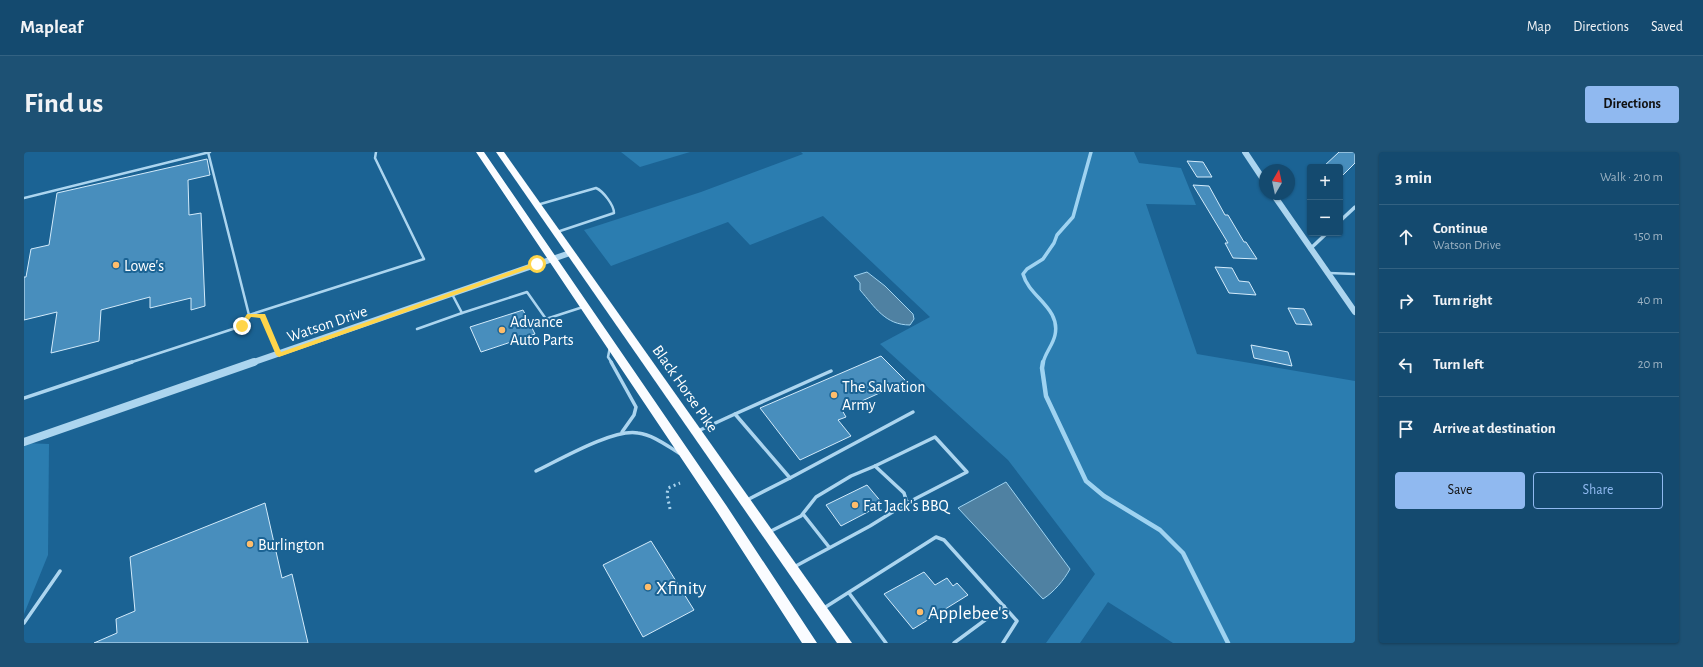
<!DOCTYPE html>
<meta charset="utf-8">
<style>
body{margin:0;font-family:"Alegreya Sans",sans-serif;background:#1d5174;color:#f1f3f6}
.controls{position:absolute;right:12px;top:12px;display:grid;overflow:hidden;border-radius:4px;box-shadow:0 1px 3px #0004}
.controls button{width:36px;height:36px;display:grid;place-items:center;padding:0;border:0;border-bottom:1px solid #336282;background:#144a6f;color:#f1f3f6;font:20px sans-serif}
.compass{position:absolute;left:1235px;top:12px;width:36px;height:36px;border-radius:50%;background:#144a6f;box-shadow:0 1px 3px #0004;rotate:9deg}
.stop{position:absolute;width:12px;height:12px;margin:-9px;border:3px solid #ffd54a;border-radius:50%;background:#fff}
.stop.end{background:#ffd54a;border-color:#fff;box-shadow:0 1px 4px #0008}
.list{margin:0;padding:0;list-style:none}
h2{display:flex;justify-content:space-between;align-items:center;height:52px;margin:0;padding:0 16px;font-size:17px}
h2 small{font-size:13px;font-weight:400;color:#9db3c3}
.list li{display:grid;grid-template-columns:26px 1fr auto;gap:12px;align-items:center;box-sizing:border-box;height:64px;padding:0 16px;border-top:1px solid #336282}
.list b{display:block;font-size:15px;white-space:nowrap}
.list p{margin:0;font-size:13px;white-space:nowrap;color:#9db3c3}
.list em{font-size:13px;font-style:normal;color:#9db3c3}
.actions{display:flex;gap:8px;padding:12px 16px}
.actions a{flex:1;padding:9px 0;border:1px solid #90b9f0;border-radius:4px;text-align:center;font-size:14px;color:#90b9f0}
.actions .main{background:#90b9f0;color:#111}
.icon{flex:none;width:22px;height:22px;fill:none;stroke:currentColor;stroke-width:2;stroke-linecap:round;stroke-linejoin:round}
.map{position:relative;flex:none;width:1331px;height:491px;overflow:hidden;border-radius:4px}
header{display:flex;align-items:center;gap:24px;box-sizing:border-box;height:56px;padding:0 20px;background:#144a6f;border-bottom:1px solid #336282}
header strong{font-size:19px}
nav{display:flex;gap:22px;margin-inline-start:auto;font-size:14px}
.intro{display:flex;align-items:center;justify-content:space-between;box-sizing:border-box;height:96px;padding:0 24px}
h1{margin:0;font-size:28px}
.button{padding:10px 18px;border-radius:4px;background:#90b9f0;color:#111;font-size:14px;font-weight:700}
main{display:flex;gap:24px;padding:0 24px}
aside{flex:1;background:#144a6f;border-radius:4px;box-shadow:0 1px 3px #0004}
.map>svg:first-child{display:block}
.green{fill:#2b7db0}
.water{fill:#4f81a2;stroke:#9fd3f1}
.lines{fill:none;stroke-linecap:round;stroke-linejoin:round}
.stream-far1{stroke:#9fd3f1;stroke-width:3.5}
.stream{stroke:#9fd3f1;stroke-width:4.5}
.building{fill:#488ebd;stroke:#d3ebfb}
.path{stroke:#acd5ef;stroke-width:3;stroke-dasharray:2 3.5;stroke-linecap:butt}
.service-far1{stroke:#acd5ef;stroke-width:2.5}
.service{stroke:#acd5ef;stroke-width:3.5}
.minor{stroke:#acd5ef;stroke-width:3.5}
.tertiary-far1{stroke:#acd5ef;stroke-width:6}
.tertiary{stroke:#acd5ef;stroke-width:8}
.trunk{fill:#fafcff;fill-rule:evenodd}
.route{fill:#ffd54a}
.poi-dot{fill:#ffbd6b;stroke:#1b6394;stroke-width:1.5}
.labels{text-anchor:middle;stroke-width:4;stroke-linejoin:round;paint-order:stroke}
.poi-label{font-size:16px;fill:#fff;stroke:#1b6394;text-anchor:start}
.street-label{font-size:16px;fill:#fff;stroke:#1b6394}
.near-poi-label{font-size:19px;fill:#fff;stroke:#1b6394;text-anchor:start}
</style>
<header>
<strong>Mapleaf</strong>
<nav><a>Map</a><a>Directions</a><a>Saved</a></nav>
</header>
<div class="intro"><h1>Find us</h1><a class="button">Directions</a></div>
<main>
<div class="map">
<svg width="1331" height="491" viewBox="0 0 1331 491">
<rect width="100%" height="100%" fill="#1b6394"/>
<g class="green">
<polygon points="597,0 666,0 616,15"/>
<polygon points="777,0 1110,0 1115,11 1157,16 1172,53 1122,52 1173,202 1331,229 1331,491 1149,491 1084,450 1056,491 1022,491 1071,422 984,308 856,192 906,165 799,64 726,93 704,70 587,114 560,78 677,40 779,2"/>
<polygon points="0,291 25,292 24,403 0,462"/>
</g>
<g class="water">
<path d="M843,120L861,134L889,162L890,167L886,173C861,173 851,155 836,138V131L830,124Z"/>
<path d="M982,330L1046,417C1040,428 1030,440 1019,447L934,356Z"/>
</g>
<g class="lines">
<path class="stream-far1" d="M1019,211C1021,201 1029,193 1031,183C1037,156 1005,145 999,122L1003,117L1019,107L1030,91L1033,83L1049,65L1067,0"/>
<polyline class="stream" points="1019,210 1018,216 1022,244 1062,329 1080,344 1136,378 1159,401 1204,491"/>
</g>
<g class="building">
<polygon points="1315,0 1331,0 1331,11 1316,26 1316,15 1299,15"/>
<polygon points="183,7 186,23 164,28 165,63 177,61 181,154 167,158 167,146 126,156 126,145 77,158 75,189 27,201 33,160 0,168 0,125 2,125 7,97 25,93 33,41"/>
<polygon points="1163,9 1179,10 1188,25 1173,25"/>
<polygon points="1169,33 1185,34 1201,63 1204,63 1220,90 1222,90 1233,107 1209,106 1201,91 1204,91"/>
<polygon points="1191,115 1208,116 1215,129 1225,130 1232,143 1205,141"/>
<polygon points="1264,156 1280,157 1288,173 1272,172"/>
<polygon points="499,158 511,182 457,200 446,175"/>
<polygon points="1227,193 1264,200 1268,214 1230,206"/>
<polygon points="857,204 882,229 818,258 822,265 814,268 827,284 776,308 736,256"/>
<polygon points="843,333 859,352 817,374 802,353"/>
<polygon points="241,351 258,426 268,422 284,491 70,491 93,481 92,467 111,459 106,405"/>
<polygon points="627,389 670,458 619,485 579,413"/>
<polygon points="900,420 911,433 923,426 929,434 933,431 944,443 889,477 860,442"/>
</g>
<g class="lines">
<polyline class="path" points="646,357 643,342 644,336 656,331"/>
<g class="service-far1">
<polyline points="184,0 225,163 239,164 255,202"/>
<polyline points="0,46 186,0"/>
<path d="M513,53L572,36C579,39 590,53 590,61L533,80"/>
<polyline points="1305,121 1331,122"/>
<polyline points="438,161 503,140 522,167 559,155"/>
<polyline points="393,177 438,161 428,142"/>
<polyline points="586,195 584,205 588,211"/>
<polyline points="105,211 218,174 225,163 400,107 351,6 352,0"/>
</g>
<g class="service">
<polyline points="587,210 612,255 610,263 598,280"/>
<polyline points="0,246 108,210"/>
<polyline points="711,262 807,219"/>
<polyline points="674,279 711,262 766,326 723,348"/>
<polyline points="851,314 911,285 943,320 883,351"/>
<path d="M512,319C535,308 590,276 614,281C629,283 642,293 655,301"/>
<polyline points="766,326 889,260"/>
<polyline points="779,362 805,395"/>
<polyline points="745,380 777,364 792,345 827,324 851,314 880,341 883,351 846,374 770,415"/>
<polyline points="825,441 862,491"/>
<polyline points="800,456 912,385 920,388 993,469 979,491"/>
<polyline points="0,471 36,419"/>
<polyline points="930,491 980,454"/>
</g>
<g class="minor">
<polyline points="1316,69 1331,55"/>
<polyline points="1286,97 1303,81"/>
</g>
<g class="tertiary-far1">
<polyline points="1221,0 1241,30"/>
<polyline points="1249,42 1331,160"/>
<polyline points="227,211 546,101"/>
</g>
<polyline class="tertiary" points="0,290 230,210"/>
<g class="trunk">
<polygon points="452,0 460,0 702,353 793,491 778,491 694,361"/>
<polygon points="472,0 480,0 828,491 813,491"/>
</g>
</g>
<polygon class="route" points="513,110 515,113 255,205 252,203 236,166 227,165 220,175 215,174 223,162 241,162 257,200"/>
<g class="poi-dot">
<circle cx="92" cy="113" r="4"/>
<circle cx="478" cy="178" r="4"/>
<circle cx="810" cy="243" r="4"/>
<circle cx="831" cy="353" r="4"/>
<circle cx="226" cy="392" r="4"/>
<circle cx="624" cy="435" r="4"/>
<circle cx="896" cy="460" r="4"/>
</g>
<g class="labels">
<g class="poi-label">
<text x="100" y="119">Lowe's</text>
<text x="486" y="175">Advance<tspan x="486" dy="18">Auto Parts</tspan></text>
<text x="818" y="240">The Salvation<tspan x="818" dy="18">Army</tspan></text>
<text x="839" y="359">Fat Jack's BBQ</text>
<text x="234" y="398">Burlington</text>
</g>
<g class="street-label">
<text transform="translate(303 171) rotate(-19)" y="6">Watson Drive</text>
<text transform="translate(662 236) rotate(55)" y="6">Black Horse Pike</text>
</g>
<g class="near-poi-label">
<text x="632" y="442">Xfinity</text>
<text x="904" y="467">Applebee's</text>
</g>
</g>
</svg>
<div class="controls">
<button>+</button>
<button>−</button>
</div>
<svg class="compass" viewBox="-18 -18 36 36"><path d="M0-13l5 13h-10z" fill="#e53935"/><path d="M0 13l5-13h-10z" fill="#9db3c3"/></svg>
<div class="stop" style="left:513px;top:112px"></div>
<div class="stop end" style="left:218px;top:174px"></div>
</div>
<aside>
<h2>3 min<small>Walk · 210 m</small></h2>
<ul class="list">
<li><svg class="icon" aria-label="ahead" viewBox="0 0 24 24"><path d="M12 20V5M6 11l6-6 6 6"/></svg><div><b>Continue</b><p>Watson Drive</p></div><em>150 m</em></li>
<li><svg class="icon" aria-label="right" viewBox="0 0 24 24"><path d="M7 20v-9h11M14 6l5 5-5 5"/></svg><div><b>Turn right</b></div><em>40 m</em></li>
<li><svg class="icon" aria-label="left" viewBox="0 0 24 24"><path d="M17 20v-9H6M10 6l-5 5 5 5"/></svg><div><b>Turn left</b></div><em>20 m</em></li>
<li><svg class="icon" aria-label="arrive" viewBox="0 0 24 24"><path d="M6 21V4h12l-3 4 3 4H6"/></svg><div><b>Arrive at destination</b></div></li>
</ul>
<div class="actions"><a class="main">Save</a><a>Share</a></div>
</aside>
</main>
